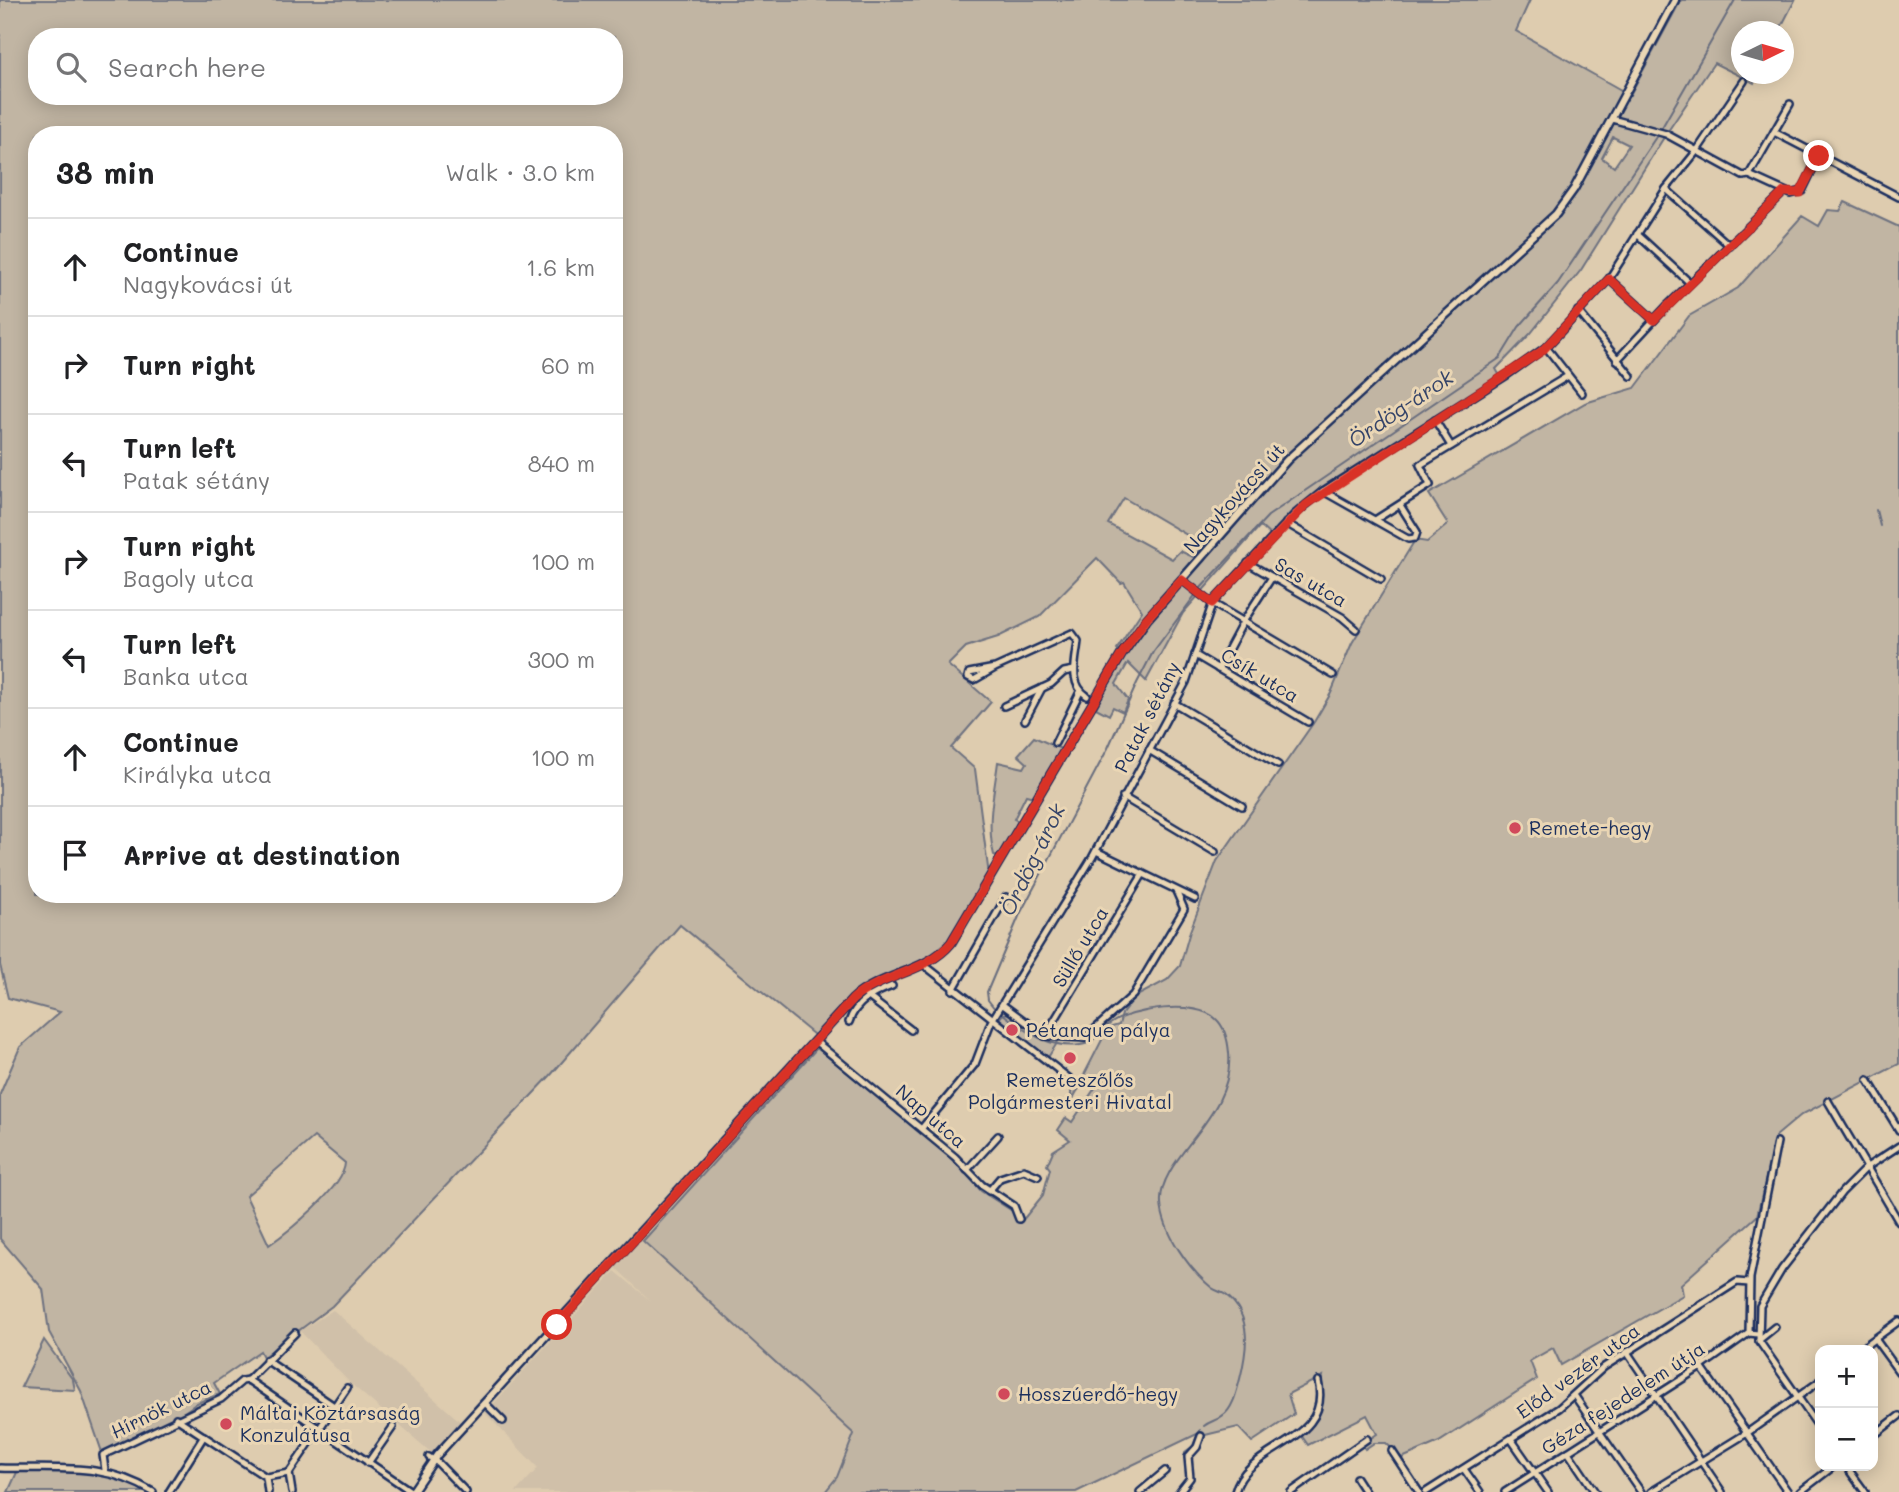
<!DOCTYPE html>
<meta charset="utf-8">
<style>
body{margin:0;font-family:Mali,sans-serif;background:#f2f2f2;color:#202124}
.controls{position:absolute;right:21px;bottom:21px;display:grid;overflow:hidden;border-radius:14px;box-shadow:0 4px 18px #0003}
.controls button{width:63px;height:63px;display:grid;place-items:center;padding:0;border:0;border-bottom:2px solid #e0e0e0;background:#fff;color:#202124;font:35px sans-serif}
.compass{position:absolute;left:1731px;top:21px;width:63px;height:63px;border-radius:50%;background:#fff;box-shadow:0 4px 18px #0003;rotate:85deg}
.stop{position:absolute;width:21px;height:21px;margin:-16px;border:5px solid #d93025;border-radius:50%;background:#fff}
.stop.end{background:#d93025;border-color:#fff;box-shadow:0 2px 7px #0008}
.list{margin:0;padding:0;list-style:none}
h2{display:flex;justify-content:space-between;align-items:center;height:91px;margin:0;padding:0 28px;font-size:30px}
h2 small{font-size:23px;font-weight:400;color:#757577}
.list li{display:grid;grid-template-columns:46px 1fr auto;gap:21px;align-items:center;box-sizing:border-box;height:98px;padding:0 28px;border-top:2px solid #e0e0e0}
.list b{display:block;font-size:26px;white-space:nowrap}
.list p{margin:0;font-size:23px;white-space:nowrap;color:#757577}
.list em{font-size:23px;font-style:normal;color:#757577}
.icon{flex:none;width:38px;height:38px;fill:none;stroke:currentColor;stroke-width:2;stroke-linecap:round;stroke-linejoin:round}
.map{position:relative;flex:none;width:1899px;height:1492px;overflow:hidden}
.search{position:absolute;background:#fff;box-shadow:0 4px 18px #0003;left:28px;top:28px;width:595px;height:77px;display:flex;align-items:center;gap:18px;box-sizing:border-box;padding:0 24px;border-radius:28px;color:#757577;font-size:26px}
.panel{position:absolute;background:#fff;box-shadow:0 4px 18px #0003;left:28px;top:126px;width:595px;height:777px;border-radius:28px}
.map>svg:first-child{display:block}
.built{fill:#d0c0a9}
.green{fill:#c1b5a3;stroke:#6e7280;stroke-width:2;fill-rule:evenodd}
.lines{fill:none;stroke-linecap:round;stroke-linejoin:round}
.stream{stroke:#686d7e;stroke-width:2}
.minor-casing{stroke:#1b2f5e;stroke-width:10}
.tertiary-casing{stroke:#1b2f5e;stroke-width:11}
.minor{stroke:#ead6b4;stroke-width:5}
.tertiary{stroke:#ead6b4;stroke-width:6}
.route{stroke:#d93025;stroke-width:9}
.poi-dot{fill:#d1495b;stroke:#ead6b4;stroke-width:2.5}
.labels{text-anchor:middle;stroke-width:6;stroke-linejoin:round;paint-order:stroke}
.street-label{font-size:19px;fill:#1b2f5e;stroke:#ead6b4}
.poi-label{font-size:19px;fill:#1b2f5e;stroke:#ead6b4;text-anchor:start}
.water-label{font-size:21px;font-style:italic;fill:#354469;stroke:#ead6b4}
</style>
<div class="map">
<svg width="1899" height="1492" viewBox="0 0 1899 1492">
<rect width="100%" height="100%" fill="#deccaf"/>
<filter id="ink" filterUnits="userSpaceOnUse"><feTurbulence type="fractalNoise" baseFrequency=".0143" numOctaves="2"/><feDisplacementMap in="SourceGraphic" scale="14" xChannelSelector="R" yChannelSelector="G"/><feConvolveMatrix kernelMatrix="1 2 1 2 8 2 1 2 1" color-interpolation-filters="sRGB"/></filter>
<g filter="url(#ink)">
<g class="built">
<polygon points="640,1240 854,1434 837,1477 825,1492 516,1492 538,1468 485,1413 615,1271 651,1301 615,1267"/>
<polygon points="333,1310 462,1423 434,1455 350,1383 300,1331"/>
</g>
<g class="green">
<path d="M0,0H1530L1516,31L1630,95L1681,0H1795L1779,31L1742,32V74H1758L1754,83L1714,63L1666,134L1581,270L1531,333L1496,369L1500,376L1394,443L1290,514L1272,537L1260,526L1183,613L1146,681L1128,663L1116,684L1128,700L1123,712L1113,707L1109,715L1096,708L1123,657L1117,649L1142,611L1124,582L1121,583L1097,558L1039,617L998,637L966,647L948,665L991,702L951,748L975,769L990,883L950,945L925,967L863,994L819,1039L680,925L550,1076L332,1306L263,1357L260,1351L214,1383L220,1394L197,1403L176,1418L103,1455L81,1391L49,1332L43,1289L0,1239V1094L20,1047L60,1012L8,998L0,965ZM37,37H614V96H37ZM37,135H614V894H37ZM1613,137L1629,145L1614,167L1602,158ZM1124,498L1202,544L1195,558L1180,551L1172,559L1108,524ZM314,1137L345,1163C344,1187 289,1231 269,1245L246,1196Z"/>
<path d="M1845,202L1899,227V1064L1801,1115L1776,1136L1757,1216L1681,1284L1683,1295L1561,1365L1553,1348L1530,1361L1537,1379L1439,1442L1402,1458L1386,1443H1374L1365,1449L1362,1444L1377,1434L1367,1415L1308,1445L1301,1435L1317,1407L1323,1376L1288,1394L1294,1414L1252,1442L1238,1427L1201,1436L1199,1433L1076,1492H825L837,1477L854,1434L643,1241L817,1048L919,1130L960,1166L981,1191L1017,1214L1022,1221L1043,1195L1050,1169L1047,1165L1053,1151L1070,1140L1058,1130L1066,1118L1072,1122L1099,1082L1092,1078C1080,1086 1075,1091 1071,1105V1086L1083,1077L1108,1028L1119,1025L1122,1014L1135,997L1167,980L1180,966L1190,931L1217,861L1314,722L1331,693L1352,643L1415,540L1427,542L1448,524L1429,494L1585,403L1635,388L1689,316L1738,288L1802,216L1819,226L1828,210L1840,211Z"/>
<path d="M1034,737L1061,749L1034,797L1026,795L1014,819L1021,822L1003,857L994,855C986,824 994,793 998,762L1024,768L1027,763L1018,755Z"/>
<polygon points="1009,1013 1045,1039 1059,1040 1047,1059 998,1020 1003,1014"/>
<polygon points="44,1340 73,1380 75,1390 21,1387"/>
<polygon points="18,1470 105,1470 146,1492 8,1492"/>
</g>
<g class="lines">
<g class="stream">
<polyline points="1661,129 1735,0"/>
<polyline points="1876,510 1880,526"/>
<polyline points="1199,590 1268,516 1500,358 1519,327 1558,283 1658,134"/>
<polyline points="995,1009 988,1000 987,992 1020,914 1108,748 1137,683 1153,652 1196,594"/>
<path d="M1000,1012C1026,1030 1046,1049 1080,1045C1094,1044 1100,1031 1110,1024C1131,1009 1196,999 1216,1019C1225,1027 1228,1041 1229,1053C1235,1118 1158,1157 1161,1203C1163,1233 1189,1269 1212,1288C1216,1291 1222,1292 1226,1295C1253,1316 1247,1351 1240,1379C1237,1390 1233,1410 1222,1416C1216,1421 1210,1421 1204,1426"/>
<polyline points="1187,1468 1185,1452 1193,1446 1200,1430"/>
<polyline points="1176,1492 1183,1482"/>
</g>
<g class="minor-casing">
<g id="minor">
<polyline points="1612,119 1666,134 1743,176 1749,175 1791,194 1802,191 1819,156"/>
<polyline points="1774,132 1899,197"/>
<polyline points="1749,175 1790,104"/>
<polyline points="1666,189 1730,246"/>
<polyline points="1637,234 1690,283"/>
<polyline points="1609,279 1654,320"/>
<polyline points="1578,311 1631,376"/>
<polyline points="1546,347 1582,393"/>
<polyline points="1617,360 1668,305 1784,192"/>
<polyline points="1435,420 1451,446"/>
<polyline points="1323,491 1408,539 1415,538 1417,532 1400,505"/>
<polyline points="1375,520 1430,485 1420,465 1568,376"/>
<polyline points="1286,523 1381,579"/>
<polyline points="1248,563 1342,617 1356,629"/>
<polyline points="1182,580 1212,603 1333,675"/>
<polyline points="1195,655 1308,722"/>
<path d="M995,668L974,680L968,677L969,673L995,668L1072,633L1078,641C1076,661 1068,683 1087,696"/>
<polyline points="1218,669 1243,622 1272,577"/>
<polyline points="1174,703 1278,765"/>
<polyline points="1004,706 1051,684 1064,672 1074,670"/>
<polyline points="1025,720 1042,688"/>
<polyline points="1055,743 1080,692"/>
<polyline points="1149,750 1242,806"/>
<polyline points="1123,797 1215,852"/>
<polyline points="1096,851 1195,899"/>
<polyline points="923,964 1075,1083"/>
<polyline points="953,990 1006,897"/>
<polyline points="862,992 911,1030"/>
<polyline points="1003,1005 1045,1036 1085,1038 1133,995 1184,909 1176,891"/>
<path d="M849,1022C856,1001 874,993 892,986"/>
<polyline points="1045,1036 1143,874"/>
<polyline points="815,1041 955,1157 982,1185 1014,1206 1019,1219"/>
<polyline points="1868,1080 1899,1130"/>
<polyline points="1828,1101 1899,1222"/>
<polyline points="922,1128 975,1064 991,1022 1092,858 1186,682 1213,602 1295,514 1323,491 1507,375 1546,347 1609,279 1666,189 1696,152 1744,81"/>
<polyline points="967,1170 998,1136"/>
<polyline points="989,1191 1000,1178 1024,1170 1038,1176"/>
<polyline points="1749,1333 1750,1278 1777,1142"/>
<polyline points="1875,1339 1899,1372"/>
<polyline points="1759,1340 1775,1327"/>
<polyline points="1862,1348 1899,1321"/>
<polyline points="1627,1352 1722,1492"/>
<polyline points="266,1360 334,1406"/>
<polyline points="1701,1367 1788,1492"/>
<polyline points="248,1380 412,1492"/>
<polyline points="1574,1395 1641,1492"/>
<polyline points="485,1403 503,1421"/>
<polyline points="176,1418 266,1477"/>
<polyline points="1820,1429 1759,1341 1760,1306 1782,1269 1842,1192 1867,1167 1899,1146"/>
<polyline points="1873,1436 1899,1416"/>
<polyline points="1511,1439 1548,1492"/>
<polyline points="1392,1451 1419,1492"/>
<polyline points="1568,1452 1595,1492"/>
<polyline points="429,1457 438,1463 466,1492"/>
<polyline points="368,1463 393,1427"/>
<polyline points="1846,1466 1865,1492"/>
<path d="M0,1468C57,1470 102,1461 153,1492"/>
<polyline points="1464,1469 1480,1492"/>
<polyline points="105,1470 103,1455 221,1399 242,1381 248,1380 295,1333"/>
<polyline points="289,1473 347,1388"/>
<polyline points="289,1473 292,1492"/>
<polyline points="266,1477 289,1473"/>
<polyline points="266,1477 268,1492"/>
<polyline points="1356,1478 1365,1492"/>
<polyline points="169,1492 204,1436"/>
<polyline points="1140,1492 1165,1471"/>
<polyline points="1179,1492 1190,1478 1188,1457 1197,1447 1201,1436"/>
<path d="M1235,1492C1247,1443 1333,1445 1318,1381"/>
<polyline points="1291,1492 1367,1439"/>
<polyline points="1426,1492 1559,1408 1604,1367 1737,1282 1749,1283"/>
<polyline points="1505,1492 1701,1367 1749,1333 1758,1334"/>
<polyline points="1651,1492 1747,1433 1820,1381"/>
<polyline points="1800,1492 1834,1466"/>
</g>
</g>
<g class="tertiary-casing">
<path id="tertiary" d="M412,1492L437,1455L853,999C882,973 926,973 951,943L1122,654L1147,619L1287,460L1556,214L1574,189L1675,0"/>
</g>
<use href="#minor" class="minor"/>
<use href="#tertiary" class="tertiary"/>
</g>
</g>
<g class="lines" filter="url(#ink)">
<path class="route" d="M557,1325L853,999C882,974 926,973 951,943L1122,654L1146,619L1182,580L1212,603L1306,505L1542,351L1609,279L1654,320L1784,192L1800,193L1819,156"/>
</g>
<g class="poi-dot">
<circle cx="1515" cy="828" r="7"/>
<circle cx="1012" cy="1030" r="7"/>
<circle cx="1070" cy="1058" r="7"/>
<circle cx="1004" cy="1394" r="7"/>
<circle cx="226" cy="1424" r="7"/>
</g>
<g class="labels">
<g class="street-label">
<text transform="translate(1234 498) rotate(-48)" y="7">Nagykovácsi út</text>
<text transform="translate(1311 582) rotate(30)" y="7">Sas utca</text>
<text transform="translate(1260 675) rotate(31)" y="7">Csík utca</text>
<text transform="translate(1147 717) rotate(-63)" y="7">Patak sétány</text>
<text transform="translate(1080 947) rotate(-59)" y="7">Süllő utca</text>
<text transform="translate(931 1116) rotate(41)" y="7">Nap utca</text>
<text transform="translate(1578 1371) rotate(-36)" y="7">Előd vezér utca</text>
<text transform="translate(1623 1398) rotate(-33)" y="7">Géza fejedelem útja</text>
<text transform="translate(161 1409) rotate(-26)" y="7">Hírnök utca</text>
</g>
<g class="poi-label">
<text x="1529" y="835">Remete-hegy</text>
<text x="1026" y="1037">Pétanque pálya</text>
<text x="1070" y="1087" text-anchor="middle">Remeteszőlős<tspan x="1070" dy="22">Polgármesteri Hivatal</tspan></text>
<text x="1018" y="1401">Hosszúerdő-hegy</text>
<text x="240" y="1420">Máltai Köztársaság<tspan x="240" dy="22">Konzulátusa</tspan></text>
</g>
<g class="water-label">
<text transform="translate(1401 409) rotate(-34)" y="7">Ördög-árok</text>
<text transform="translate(1033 860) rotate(-64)" y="7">Ördög-árok</text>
</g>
</g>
</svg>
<div class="controls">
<button>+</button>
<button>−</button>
</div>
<svg class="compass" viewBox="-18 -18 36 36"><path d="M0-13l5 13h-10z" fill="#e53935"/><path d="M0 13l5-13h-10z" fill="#757577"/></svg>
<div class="stop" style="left:557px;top:1325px"></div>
<div class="stop end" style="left:1819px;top:156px"></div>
<div class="search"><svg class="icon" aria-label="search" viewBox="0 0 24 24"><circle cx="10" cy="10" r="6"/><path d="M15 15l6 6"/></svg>Search here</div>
<section class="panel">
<h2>38 min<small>Walk · 3.0 km</small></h2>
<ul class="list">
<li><svg class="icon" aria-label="ahead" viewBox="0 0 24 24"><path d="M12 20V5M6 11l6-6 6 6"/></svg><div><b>Continue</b><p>Nagykovácsi út</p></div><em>1.6 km</em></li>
<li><svg class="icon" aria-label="right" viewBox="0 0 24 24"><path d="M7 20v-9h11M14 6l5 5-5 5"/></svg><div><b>Turn right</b></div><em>60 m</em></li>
<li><svg class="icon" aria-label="left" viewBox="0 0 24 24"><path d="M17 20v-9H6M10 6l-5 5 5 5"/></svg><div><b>Turn left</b><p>Patak sétány</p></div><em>840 m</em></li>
<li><svg class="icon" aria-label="right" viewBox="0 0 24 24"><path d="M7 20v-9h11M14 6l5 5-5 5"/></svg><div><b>Turn right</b><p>Bagoly utca</p></div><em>100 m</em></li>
<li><svg class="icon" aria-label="left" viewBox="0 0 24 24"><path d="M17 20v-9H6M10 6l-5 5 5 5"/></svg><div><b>Turn left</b><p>Banka utca</p></div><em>300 m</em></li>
<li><svg class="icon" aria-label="ahead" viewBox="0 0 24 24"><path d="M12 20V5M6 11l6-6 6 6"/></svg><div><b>Continue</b><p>Királyka utca</p></div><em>100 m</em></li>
<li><svg class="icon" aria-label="arrive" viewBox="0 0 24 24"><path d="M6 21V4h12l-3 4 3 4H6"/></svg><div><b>Arrive at destination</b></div></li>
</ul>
</section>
</div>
